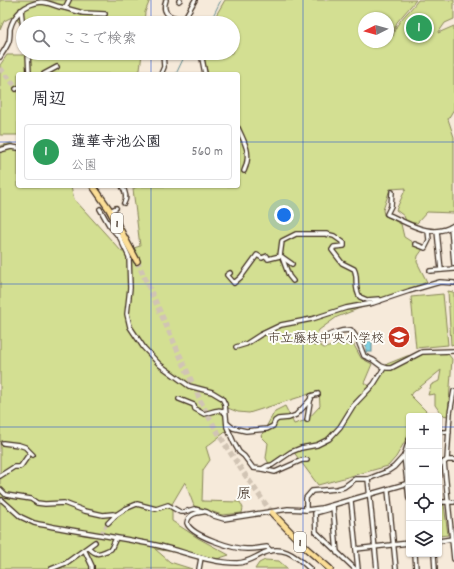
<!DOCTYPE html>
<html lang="ja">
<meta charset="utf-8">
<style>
body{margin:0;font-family:Dekko,"Klee One",sans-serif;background:#f2f2f3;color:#2b2b33}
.controls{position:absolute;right:12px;bottom:12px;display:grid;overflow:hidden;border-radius:4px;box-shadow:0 1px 3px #0004}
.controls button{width:36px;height:36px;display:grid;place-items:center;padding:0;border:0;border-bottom:1px solid #e1e1e2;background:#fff;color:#2b2b33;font:20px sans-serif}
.compass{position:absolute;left:358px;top:12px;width:36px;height:36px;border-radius:50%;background:#fff;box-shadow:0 1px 3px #0004;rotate:265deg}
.you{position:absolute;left:284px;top:215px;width:14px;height:14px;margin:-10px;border:3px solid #fff;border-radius:50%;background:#1a73e8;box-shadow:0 0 0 6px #1a73e833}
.badge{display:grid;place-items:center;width:26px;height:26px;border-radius:50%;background:#db2777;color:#fff;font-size:13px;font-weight:700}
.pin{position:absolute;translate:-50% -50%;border:2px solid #fff;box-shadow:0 1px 4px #0006}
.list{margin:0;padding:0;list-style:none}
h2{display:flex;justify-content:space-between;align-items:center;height:52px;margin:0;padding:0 16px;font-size:17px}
h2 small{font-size:13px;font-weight:400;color:#7c7c81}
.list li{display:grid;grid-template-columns:26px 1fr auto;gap:12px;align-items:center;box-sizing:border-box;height:56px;margin:0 8px 8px;padding:0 8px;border:1px solid #e1e1e2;border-radius:4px}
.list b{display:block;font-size:15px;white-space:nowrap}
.list p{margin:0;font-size:13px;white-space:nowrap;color:#7c7c81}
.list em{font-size:13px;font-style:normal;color:#7c7c81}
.icon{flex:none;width:22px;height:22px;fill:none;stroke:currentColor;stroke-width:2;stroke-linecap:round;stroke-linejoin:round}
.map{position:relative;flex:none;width:454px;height:569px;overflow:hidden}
.search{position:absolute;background:#fff;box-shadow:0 1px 3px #0004;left:16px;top:16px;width:224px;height:44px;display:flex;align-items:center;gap:10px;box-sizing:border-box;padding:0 14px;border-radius:22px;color:#7c7c81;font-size:15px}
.panel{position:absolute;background:#fff;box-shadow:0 1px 3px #0004;left:16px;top:72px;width:224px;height:116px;border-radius:4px}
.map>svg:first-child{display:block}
.green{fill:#d3df92;stroke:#878458;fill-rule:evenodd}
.water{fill:#81cfe0;stroke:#658d92}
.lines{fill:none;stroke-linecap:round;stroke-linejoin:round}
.stream{stroke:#658d92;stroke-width:1}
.minor-tunnel{stroke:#d1c4b4;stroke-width:3.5;stroke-dasharray:3.5 2;stroke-linecap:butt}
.highway-tunnel{stroke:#d1c4b4;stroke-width:5.5;stroke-dasharray:5.5 3;stroke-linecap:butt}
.minor-casing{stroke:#3b2a1e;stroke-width:6}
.highway-casing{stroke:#3b2a1e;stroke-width:8}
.minor{stroke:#fdfcf7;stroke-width:3.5}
.highway{stroke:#fcde96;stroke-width:5.5}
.grid{fill:none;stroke:#1d4ed8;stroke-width:1;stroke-opacity:0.55}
.labels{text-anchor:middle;stroke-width:4;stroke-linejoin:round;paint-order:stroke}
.shield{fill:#fdfcf7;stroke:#75695f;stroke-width:1}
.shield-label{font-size:12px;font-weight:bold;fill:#3b2a1e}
.poi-label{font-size:13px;fill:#3b2a1e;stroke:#fdfcf7;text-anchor:end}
.quarter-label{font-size:15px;fill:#3b2a1e;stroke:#fdfcf7}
</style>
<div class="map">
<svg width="454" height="569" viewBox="0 0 454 569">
<rect width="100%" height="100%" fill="#f6eada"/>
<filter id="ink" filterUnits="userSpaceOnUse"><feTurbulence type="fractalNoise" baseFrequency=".025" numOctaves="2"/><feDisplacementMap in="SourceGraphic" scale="8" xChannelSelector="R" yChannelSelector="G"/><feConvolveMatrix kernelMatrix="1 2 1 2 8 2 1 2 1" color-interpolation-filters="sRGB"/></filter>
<g filter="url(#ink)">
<g class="green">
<polygon points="0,0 150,0 145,12 144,23 23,23 23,27 14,16 4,21 0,30"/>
<path d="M225,0H416L397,22L392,34L393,36C395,22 410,12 418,0H454V19L445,23L438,33L454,26V109L448,119L454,137V213L427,212L417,223H411L406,221L404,216L396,210L406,188L390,189L383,210L384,215L401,224L404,237L423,249L418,256L417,262L427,282L337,317L319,330L313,341L324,348L337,345H354L361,358L372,364L364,383L370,386L387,364L407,356L444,352L448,354L452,359L448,416L442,415L435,405V394L428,395L431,385L439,381L441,370L410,395L427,412L426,416H409V434L396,457L388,466L318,485L293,451L275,462L269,464L266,458L268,443L261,436L275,411L285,406L294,424L307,420L320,406L319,391L249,413L238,412L225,407L222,412L228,430L206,447L210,460L203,470L202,501L240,502L243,508L242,513L222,515L194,506L185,482L172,504V521L198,538L229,555L217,559L155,549L170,562L192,569H0V146L11,143L18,147V186H71L74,199L122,252L140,246L133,189L138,186H238V74H208L203,55L202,53H233V23H209L215,17ZM364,18H388V42H364Z"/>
<polygon points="28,53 142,53 140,70 133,74 18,74 18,135 0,135 0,65 7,55 28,55"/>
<polygon points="448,291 453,292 454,293 454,344 451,345"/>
<polygon points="443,294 448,345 416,348 411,297"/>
<polygon points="444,505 448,535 439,536 439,506"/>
<polygon points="265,560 279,561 288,569 255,569 259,563"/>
</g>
<rect class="water" x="366" y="341" width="6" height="11"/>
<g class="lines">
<g class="stream">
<polyline points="207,23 211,20 221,0"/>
<polyline points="176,74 186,53"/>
</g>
<g class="minor-tunnel">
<polyline points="116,208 124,203"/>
<polyline points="95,542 108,523"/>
</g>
<g class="highway-tunnel">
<polyline points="0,68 18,89"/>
<path d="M137,261L201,402C221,441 246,477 272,513"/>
</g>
<g class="minor-casing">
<g id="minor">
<path d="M166,0C159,19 179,18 193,21L194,23"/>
<polyline points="179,1 180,0"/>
<polyline points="65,8 83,13 105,14"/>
<polyline points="21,10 23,28"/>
<polyline points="182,23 195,0"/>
<polyline points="28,53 29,74"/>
<polyline points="201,53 205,74"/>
<path d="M0,57C3,52 7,47 9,41C10,37 10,33 10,29C14,14 25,4 41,2C49,2 56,7 65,8L69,0"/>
<polyline points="44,74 57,67"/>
<polyline points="161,74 164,67 163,53"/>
<polyline points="16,89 18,88"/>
<path d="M238,128C245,144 252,153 244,171"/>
<polyline points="0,150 11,147 18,148"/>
<path d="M122,186C125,191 128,197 124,203"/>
<path d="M392,192L391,206L387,214C408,223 432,240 454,225"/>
<polyline points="100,209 109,225 120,238 129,257 130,288 127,314 130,327 144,348 160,365 189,386 212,392 222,398 225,404 227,427 234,443 239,452 244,456 253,468 262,469 267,466 272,465 291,452 301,448 317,445 329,439 340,427 353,406 374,384 384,368"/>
<polyline points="112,210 116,208"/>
<polyline points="451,227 454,264"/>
<polyline points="437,231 441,270"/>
<polyline points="415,244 425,248 429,240 428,231"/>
<polyline points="282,257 289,276 293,281"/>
<polyline points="282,257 292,264"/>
<polyline points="430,271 454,269"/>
<path d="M230,273L227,275L234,283L241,277L257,255L262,258L267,256L268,259L280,256L282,241L296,234H326L334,236L344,243V246L334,247L332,250L342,263L354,269C359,278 353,288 360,297L367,300L379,299L380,301"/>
<path d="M315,343C325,336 339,330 351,330L357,338L364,356L373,360L381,366L387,368H391L422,352L454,351"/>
<polyline points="236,347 246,344 260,335 281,325 312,319 346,308 373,303 409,291 440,282 454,283"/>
<path d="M179,399L194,405L195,409L204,414C211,413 219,407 225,413"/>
<polyline points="307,420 311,396 318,394"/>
<polyline points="227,423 233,428 246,431 267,429 273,426 275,421 278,419 289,418 296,415 311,399"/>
<polyline points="439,432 449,432"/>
<polyline points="3,443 19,445 25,447 33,455"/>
<polyline points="404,456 409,499"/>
<polyline points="447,460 450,413 454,391"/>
<polyline points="444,462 454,559"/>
<polyline points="439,466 447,460 454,460"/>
<polyline points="262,469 275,472 302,460 307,460"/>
<polyline points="0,476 14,467 19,467 21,466 30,453"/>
<polyline points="368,479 377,569"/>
<polyline points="0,489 6,495 31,499 37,503 45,504 64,503 85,511 103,515 113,514 116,515 125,509 137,504 156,509 168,505 180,512 184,512 194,509 207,512 214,516 224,519 288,509 306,510 322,508 409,483"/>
<polyline points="388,490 396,569"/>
<path d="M2,500L21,517L34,523C76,532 119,537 160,546C186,552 210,563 237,563C246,563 252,559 260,555C281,543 295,555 310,569"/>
<polyline points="351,501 358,569"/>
<polyline points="439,502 454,502"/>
<polyline points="333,506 337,553"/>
<polyline points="333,508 315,513 316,532 355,569"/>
<polyline points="306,510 306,498 312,491 337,489 344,487 355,479 368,479 388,471 394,467 404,456 409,440"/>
<path d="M203,512C196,513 188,514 187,523C191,536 236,550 249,549C255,549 261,548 267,547L271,551"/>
<polyline points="108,523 116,515"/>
<polyline points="439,541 452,539"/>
<path d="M89,548C98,557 100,553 111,549L116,538"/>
<polyline points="356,549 409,543"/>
<polyline points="85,551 92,566 92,569"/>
<polyline points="415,554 416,569"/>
<polyline points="434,554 435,569"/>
<polyline points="51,569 66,563 95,542"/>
<polyline points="199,569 201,558"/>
</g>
</g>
<g class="highway-casing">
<g id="highway">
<polyline points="93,186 109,209 137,261"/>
<polyline points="272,513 307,549 330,569"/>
</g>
</g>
<use href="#minor" class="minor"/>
<use href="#highway" class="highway"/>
</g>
</g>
<path class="grid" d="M151,0V23M303,0V569M151,53V74M0,142H18M238,142H454M151,186V569M0,284H454M0,427H409M439,427H454"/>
<defs>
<g id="school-disc" transform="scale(1.15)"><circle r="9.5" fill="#c8321e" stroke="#fdfcf7"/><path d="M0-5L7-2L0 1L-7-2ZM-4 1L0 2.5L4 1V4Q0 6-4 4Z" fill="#fff"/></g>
</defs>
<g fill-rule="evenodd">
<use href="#school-disc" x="399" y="337"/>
</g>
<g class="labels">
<g class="shield">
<rect x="111" y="213" width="12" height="20" rx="3"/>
<rect x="294" y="532" width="12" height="20" rx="3"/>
</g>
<g class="shield-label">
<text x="117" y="227">1</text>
<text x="300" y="546">1</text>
</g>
<g class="poi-label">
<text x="384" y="342">市立藤枝中央小学校</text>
</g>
<g class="quarter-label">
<text x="244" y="498">原</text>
</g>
</g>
</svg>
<div class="controls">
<button>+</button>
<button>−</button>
<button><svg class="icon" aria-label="locate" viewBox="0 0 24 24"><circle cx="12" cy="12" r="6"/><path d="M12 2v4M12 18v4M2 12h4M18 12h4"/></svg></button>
<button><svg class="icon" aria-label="layers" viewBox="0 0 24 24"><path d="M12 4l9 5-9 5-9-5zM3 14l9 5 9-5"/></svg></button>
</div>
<svg class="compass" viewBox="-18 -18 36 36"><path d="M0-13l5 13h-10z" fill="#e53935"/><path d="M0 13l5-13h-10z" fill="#7c7c81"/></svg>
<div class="you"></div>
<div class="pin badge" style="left:419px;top:28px;background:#2e9e5b">1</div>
<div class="search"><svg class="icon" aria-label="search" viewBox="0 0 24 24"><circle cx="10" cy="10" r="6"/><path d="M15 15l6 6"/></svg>ここで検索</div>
<section class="panel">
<h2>周辺<small></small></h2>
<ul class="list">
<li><span class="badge" style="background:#2e9e5b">1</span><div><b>蓮華寺池公園</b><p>公園</p></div><em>560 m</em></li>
</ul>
</section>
</div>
